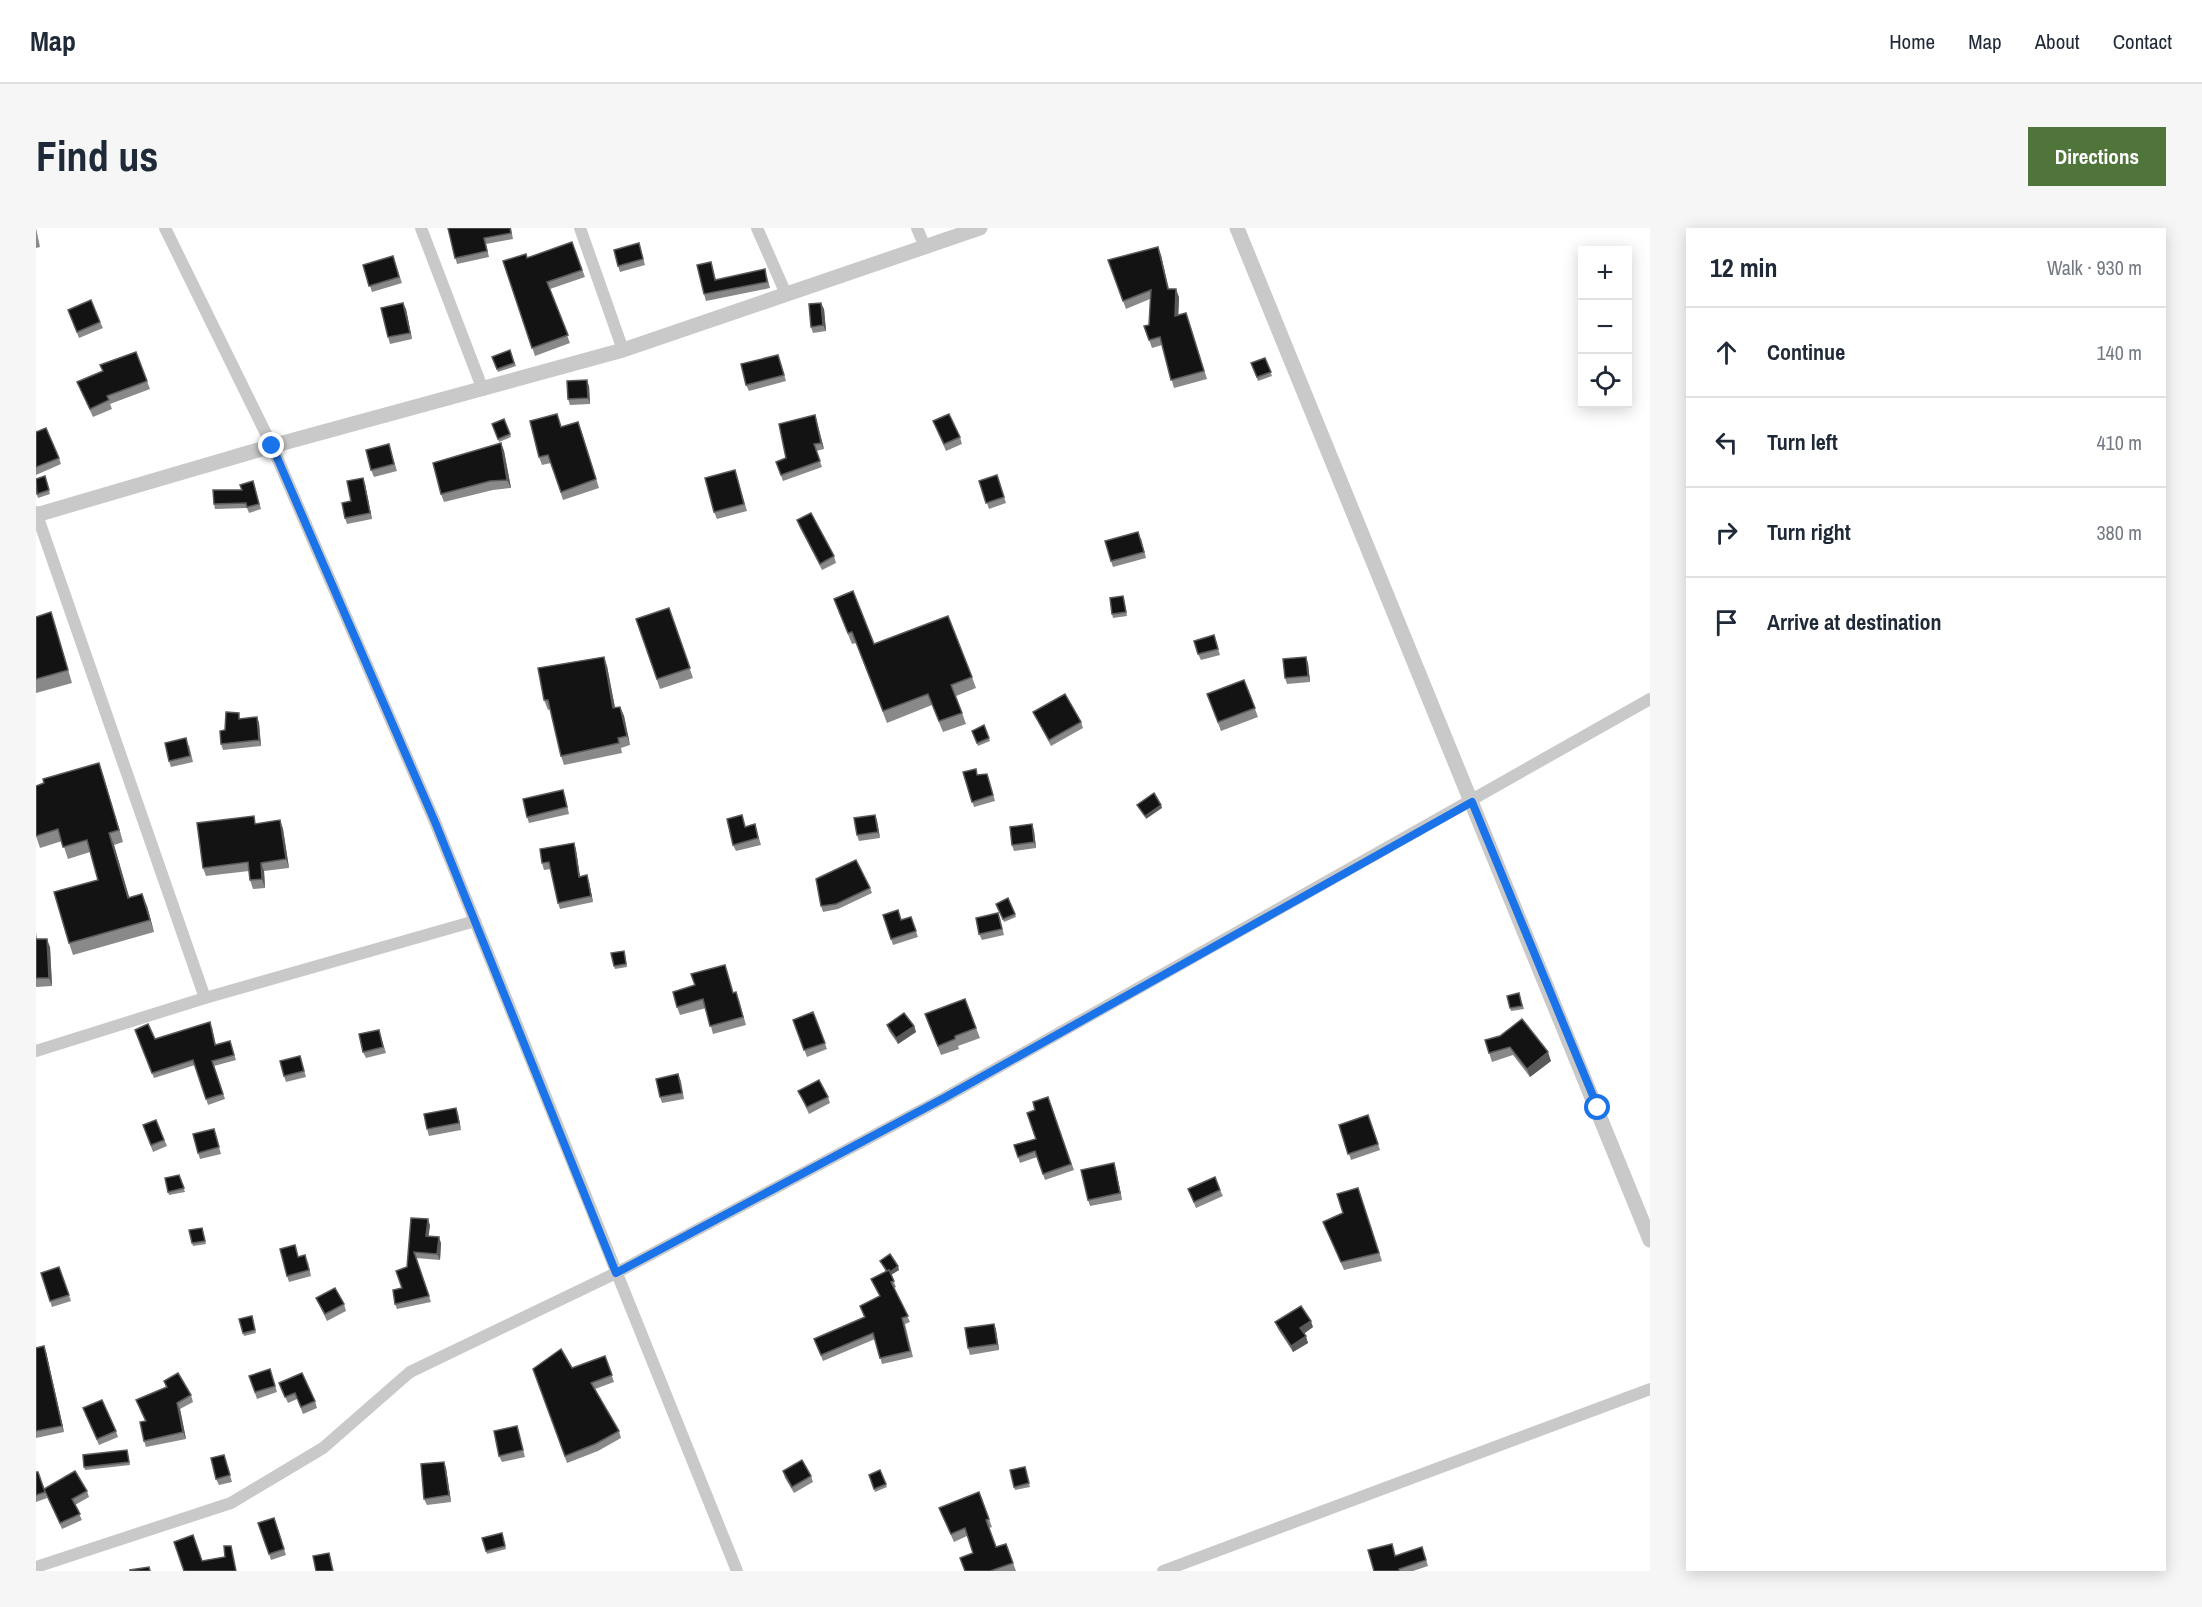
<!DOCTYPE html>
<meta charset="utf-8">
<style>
body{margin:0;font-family:"Archivo Narrow",sans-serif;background:#f6f6f7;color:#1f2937}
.controls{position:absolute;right:18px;top:18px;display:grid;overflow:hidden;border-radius:0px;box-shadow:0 3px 15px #0003}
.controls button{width:54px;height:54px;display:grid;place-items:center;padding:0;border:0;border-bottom:2px solid #e0e1e3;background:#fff;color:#1f2937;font:30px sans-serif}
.stop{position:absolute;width:18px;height:18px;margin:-14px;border:4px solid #1a73e8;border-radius:50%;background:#fff}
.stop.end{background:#1a73e8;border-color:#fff;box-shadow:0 2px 6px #0008}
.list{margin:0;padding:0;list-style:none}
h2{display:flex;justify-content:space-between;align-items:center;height:78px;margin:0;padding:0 24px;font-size:26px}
h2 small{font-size:20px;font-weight:400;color:#747a83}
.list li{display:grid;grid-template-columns:39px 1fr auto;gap:18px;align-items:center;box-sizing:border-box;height:90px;padding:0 24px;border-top:2px solid #e0e1e3}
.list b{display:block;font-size:22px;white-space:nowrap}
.list em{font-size:20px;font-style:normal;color:#747a83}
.icon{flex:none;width:33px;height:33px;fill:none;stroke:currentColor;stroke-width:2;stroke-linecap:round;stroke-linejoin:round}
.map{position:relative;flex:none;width:1614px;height:1343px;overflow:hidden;border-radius:0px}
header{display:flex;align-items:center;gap:36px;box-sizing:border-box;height:84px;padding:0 30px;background:#fff;border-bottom:2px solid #e0e1e3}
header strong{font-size:28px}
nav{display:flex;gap:33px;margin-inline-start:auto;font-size:21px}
.intro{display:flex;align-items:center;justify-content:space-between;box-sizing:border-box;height:144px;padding:0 36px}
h1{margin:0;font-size:42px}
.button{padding:15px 27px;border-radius:0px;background:#50753b;color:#fff;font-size:21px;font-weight:700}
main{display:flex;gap:36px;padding:0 36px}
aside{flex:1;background:#fff;border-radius:0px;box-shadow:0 3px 15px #0003}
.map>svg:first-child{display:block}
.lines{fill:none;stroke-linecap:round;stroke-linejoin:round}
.minor{stroke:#c9c9c9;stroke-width:12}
.tertiary{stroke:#c9c9c9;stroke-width:15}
.wall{fill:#898989}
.shaded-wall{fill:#5a5a5a}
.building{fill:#131313;stroke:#5a5a5a;stroke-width:1.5}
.route{stroke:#1a73e8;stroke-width:8}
</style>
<header>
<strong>Map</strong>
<nav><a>Home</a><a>Map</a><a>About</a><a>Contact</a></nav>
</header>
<div class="intro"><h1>Find us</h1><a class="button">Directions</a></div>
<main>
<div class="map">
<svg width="1614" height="1343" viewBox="0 0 1614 1343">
<rect width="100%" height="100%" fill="#fff"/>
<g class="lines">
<g class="minor">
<polyline points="129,0 236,218 399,594 701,1343"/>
<polyline points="385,0 447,162"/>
<polyline points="544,0 587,122"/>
<polyline points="721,0 750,66"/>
<polyline points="881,0 889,19"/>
<polyline points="0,284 169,770"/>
<polyline points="0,823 169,770 439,693"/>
<polyline points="0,1339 195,1275 287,1220 374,1144 580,1045 908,870 1614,471"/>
<polyline points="1127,1343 1614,1161"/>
</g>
<g class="tertiary">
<polyline points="1201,0 1614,1012"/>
<polyline points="0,287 236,218 587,122 944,0"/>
</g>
</g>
<g class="wall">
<polygon points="0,0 4,19 0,20"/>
<polygon points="412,0 475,0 477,11 450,16 453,29 421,36"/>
<polygon points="536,14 549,49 514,61 534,115 499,128 467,33 491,30"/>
<polygon points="603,15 609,37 584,44 582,38"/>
<polygon points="1125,27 1133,61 1143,69 1142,87 1153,93 1171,151 1138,160 1126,117 1116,120 1108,98 1113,97 1114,71 1090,81 1072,32"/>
<polygon points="357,28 366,55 336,64 327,37"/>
<polygon points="675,34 680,52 731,48 734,60 670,73 668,66"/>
<polygon points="370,81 376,111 354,116 352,109"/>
<polygon points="788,81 790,103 777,105 775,99"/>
<polygon points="32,82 64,94 67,100 43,110"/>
<polygon points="474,122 480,138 462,144 456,129"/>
<polygon points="100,124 114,161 74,176 76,181 57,189 41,154 67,143"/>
<polygon points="1229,130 1236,148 1222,153 1215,135"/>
<polygon points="744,133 750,153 713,163 710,157"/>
<polygon points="553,158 554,176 534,177 532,171"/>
<polygon points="779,187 788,221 780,223 786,239 747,253 740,234 750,230"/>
<polygon points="468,191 475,209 463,214 456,196"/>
<polygon points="897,193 924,209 926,216 910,223"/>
<polygon points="525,199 545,202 563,260 527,272 515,235 506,237 503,229"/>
<polygon points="0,204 23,230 25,236 0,247"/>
<polygon points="465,215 468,223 475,260 457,262 408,274 405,266"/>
<polygon points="355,223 361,243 338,249 335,242"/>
<polygon points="961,247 970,275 953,281 943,253"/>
<polygon points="9,248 14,266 2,270 0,264"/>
<polygon points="701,248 711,283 681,291 678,284"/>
<polygon points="217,253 225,281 213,285 211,280 179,281 178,276 206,262"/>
<polygon points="329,256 336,291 311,296 309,290 315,273"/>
<polygon points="761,292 798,328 800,335 786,342 763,298"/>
<polygon points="1105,310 1110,330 1077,339 1075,333"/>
<polygon points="1088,371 1091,388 1077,390 1076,386"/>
<polygon points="633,380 657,450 624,461 600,391"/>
<polygon points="802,382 838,416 936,449 940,460 920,468 930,496 907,504 896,477 851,495 820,415 816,416"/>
<polygon points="0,389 19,397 36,455 0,465"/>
<polygon points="1180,414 1184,427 1165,432 1162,426"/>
<polygon points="1272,435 1274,454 1251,456 1249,450"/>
<polygon points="571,438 579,480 584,479 588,488 594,517 585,520 586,525 528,537 525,528 514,481 512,482 508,472"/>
<polygon points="1208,452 1222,489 1185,503 1171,466"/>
<polygon points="997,484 1045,494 1047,500 1015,518 1000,490"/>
<polygon points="221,489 223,495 225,518 187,522 185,516 189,502 205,491"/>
<polygon points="948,497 954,513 942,518 936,503"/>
<polygon points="153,517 157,534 135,539 133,533"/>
<polygon points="63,535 87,614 78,617 93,670 111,678 118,704 37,727 33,715 62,652 54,624 32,631 26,613 4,620 0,608 0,558"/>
<polygon points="927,544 942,547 951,546 959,573 938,579"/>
<polygon points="529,568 533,586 493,595 491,589"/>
<polygon points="839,587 841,593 844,610 823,613 821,607"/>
<polygon points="244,592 247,601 253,640 228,643 229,660 217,661 214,652 213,643 170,648 167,640 221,596"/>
<polygon points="996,596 998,603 1000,620 978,623 976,617"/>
<polygon points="710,599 721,603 725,617 700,623 697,617"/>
<polygon points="538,615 540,622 544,649 553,654 557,674 524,681 522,675 515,641 508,642 506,635"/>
<polygon points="834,660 836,665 802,681 787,684 785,678"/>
<polygon points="972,670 980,689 968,694 960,676"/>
<polygon points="875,689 882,709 857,717 855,711"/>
<polygon points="964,691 968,707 946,712 943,706"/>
<polygon points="0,704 1,711 14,719 16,758 0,759"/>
<polygon points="589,726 591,739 579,741 578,738"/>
<polygon points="689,737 697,765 703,772 710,797 677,806 670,780 644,787 641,779 659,757"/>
<polygon points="1483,765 1488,781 1475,783 1471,768"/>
<polygon points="929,771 944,810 922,818 923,821 905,827 889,786"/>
<polygon points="777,784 791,821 771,829 757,792"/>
<polygon points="851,797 878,798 880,804 862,816 853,803"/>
<polygon points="176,799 180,817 194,813 200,832 178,838 189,871 172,877 159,837 118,850 99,802 119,811"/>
<polygon points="343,802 350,825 330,830 327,824"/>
<polygon points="1464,808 1515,833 1494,849 1477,827 1456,834 1449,812"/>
<polygon points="264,828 270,849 250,854 248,848"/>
<polygon points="642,846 645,853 648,871 626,875 624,869"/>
<polygon points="762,863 792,869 794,875 773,886"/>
<polygon points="1012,869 1038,942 1009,952 1001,929 984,935 978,917 1000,911 999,882"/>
<polygon points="422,886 425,902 393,908 391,901"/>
<polygon points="1332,887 1344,922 1315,932 1303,897"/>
<polygon points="120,892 131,918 117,924 107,897"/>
<polygon points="178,901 185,926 164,931 162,925"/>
<polygon points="1080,942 1086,972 1054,978 1052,972"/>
<polygon points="143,947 149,964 133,967 132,964"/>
<polygon points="1322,960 1346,1033 1308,1042 1287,994 1307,985"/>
<polygon points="1152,961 1184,962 1187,968 1160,980"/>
<polygon points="394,997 392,1008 405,1015 404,1032 380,1030 395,1074 361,1081 359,1076 366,1060 371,1039"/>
<polygon points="167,1003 170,1016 157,1018 156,1015"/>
<polygon points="844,1033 863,1042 855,1047 860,1059 858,1060 874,1094 869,1096 877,1129 846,1136 839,1111 787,1133 778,1111 828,1089 824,1078 844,1068 835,1051 850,1044"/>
<polygon points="272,1034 275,1048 253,1054 251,1048"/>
<polygon points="23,1039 35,1073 16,1079 5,1045"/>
<polygon points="280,1070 308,1076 310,1083 291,1093"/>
<polygon points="216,1088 220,1105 208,1108 203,1091"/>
<polygon points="1239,1094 1277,1099 1268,1106 1272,1115 1257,1124 1242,1101"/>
<polygon points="958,1096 960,1102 963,1122 934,1127 932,1120"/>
<polygon points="0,1120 10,1124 28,1204 0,1210"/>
<polygon points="569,1128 578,1154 559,1161 583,1203 585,1210 562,1223 531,1235 497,1141 536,1140"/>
<polygon points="234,1141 241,1164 221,1171 213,1148"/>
<polygon points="128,1153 155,1167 157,1174 144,1181 150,1211 110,1219 108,1213 109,1193 100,1172 130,1159"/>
<polygon points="243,1155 279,1173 281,1180 267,1186 261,1171 252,1175"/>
<polygon points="49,1186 80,1203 82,1209 63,1217"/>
<polygon points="481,1198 489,1229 466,1234 463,1228"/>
<polygon points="92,1226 94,1237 49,1242 48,1239"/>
<polygon points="188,1227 196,1254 183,1257 180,1251"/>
<polygon points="410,1240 415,1274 391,1277 388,1271"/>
<polygon points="844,1242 851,1259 839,1264 833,1247"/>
<polygon points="990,1242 994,1259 979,1262 978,1259"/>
<polygon points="747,1243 775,1248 777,1254 758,1265 749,1250"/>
<polygon points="0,1244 2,1244 11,1270 0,1274"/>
<polygon points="8,1261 51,1263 53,1269 39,1277 46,1292 26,1301"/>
<polygon points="943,1264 956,1299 953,1300 960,1319 970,1316 980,1343 929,1343 937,1325 931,1308 918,1314 903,1280"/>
<polygon points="238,1290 250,1327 235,1332 233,1326"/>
<polygon points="466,1305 470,1321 451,1326 446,1310"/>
<polygon points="1386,1319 1392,1338 1377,1343 1338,1343 1359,1328"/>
</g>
<g class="shaded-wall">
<polygon points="1122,19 1125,27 1134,69 1132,61"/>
<polygon points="1140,61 1143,69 1142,96 1139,88"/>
<polygon points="367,75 370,81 376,111 374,105"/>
<polygon points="785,75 788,81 790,103 787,97"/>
<polygon points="551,152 553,158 554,176 552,170"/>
<polygon points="779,187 781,194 788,221 785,215"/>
<polygon points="465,215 468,223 475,260 471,252"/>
<polygon points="327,250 329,256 336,291 334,285"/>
<polygon points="568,429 571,438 581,490 577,480"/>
<polygon points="1270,429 1272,435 1274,454 1272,448"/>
<polygon points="584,479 588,488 594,517 591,508"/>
<polygon points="221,489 223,495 225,518 223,512"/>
<polygon points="63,535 67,547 87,614 83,602"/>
<polygon points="1125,577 1126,580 1110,591 1109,588"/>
<polygon points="839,587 841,593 844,610 842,604"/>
<polygon points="244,592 247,601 253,640 250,631"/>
<polygon points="996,596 998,603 1000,620 998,614"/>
<polygon points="73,605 78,617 97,682 92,670"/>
<polygon points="538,615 540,622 545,655 543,649"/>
<polygon points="225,635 228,643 229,660 226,651"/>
<polygon points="551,647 553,654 557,674 555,668"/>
<polygon points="106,666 111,678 118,704 114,692"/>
<polygon points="11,711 14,719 16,758 13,750"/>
<polygon points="878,798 880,804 862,816 860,810"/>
<polygon points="1512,824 1515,833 1494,849 1491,841"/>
<polygon points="420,880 422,886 425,902 423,895"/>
<polygon points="1078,935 1080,942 1086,972 1084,965"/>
<polygon points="392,991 394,997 392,1013 390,1008"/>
<polygon points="403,1009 405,1015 404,1032 401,1026"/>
<polygon points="862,1038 863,1042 853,1048 852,1045"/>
<polygon points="1275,1093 1277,1099 1267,1106 1264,1100"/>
<polygon points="958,1096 960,1102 963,1122 961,1116"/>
<polygon points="1270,1108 1272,1115 1257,1124 1255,1118"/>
<polygon points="8,1118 10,1124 28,1204 26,1198"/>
<polygon points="141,1175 144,1181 150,1211 147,1204"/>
<polygon points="408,1234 410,1240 415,1274 413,1267"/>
</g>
<g class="building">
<polygon points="412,0 474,0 475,5 448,10 451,23 419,30"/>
<polygon points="536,14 546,42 511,54 532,107 496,120 467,33 490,26 491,30"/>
<polygon points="603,15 607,31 582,38 578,22"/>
<polygon points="1122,19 1132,61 1140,61 1139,88 1150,85 1168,143 1135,152 1124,109 1113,112 1108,98 1113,97 1115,62 1087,73 1072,32"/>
<polygon points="357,28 363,49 333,58 327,37"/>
<polygon points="675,34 679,52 729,41 731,54 668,66 661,37"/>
<polygon points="55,72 64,94 41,104 32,82"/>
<polygon points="367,75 374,105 352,109 345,80"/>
<polygon points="785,75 787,97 775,99 773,76"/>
<polygon points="474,122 478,135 461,141 456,129"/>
<polygon points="100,124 111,153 71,168 73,172 54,181 41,154 67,143 64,137"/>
<polygon points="742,127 748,147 710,157 705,136"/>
<polygon points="1229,130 1235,144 1221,149 1215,135"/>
<polygon points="551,152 552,170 532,171 531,153"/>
<polygon points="521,186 525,199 542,194 560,251 525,264 512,227 503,229 494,193"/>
<polygon points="913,186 924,209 908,216 897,193"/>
<polygon points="779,187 785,215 778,216 784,233 745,247 740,234 750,230 743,196"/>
<polygon points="468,191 474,206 462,211 456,196"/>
<polygon points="10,200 23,230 0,239 0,204"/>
<polygon points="465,215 471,252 454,253 405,266 397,235"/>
<polygon points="353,216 358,236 335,242 330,222"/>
<polygon points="699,242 708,276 678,284 669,250"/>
<polygon points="961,247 968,269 950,275 943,253"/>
<polygon points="9,248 13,262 1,266 0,251"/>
<polygon points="327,250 334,285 309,290 306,275 315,273 311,253"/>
<polygon points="217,253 223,276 211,279 210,275 178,276 177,262 206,262 204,257"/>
<polygon points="775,285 798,328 784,336 761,292"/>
<polygon points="1102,304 1108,324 1075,333 1069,313"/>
<polygon points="817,363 838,416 912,388 936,449 915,457 926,485 903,493 892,466 847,483 816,404 812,405 798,371"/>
<polygon points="1087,368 1090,384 1076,386 1074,370"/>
<polygon points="633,380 654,440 621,451 600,391"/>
<polygon points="15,384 32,442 0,451 0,389"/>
<polygon points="1178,407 1182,421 1162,426 1158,413"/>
<polygon points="568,429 577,480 584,479 591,508 582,510 583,515 525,528 512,472 508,472 502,440"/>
<polygon points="1270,429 1272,448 1249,450 1247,431"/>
<polygon points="1208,452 1219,480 1182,494 1171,466"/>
<polygon points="1029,466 1045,494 1013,512 997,484"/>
<polygon points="190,484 203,485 203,491 221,489 223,512 185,516 184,503 189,502"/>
<polygon points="948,497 953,510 941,515 936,503"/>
<polygon points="150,510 154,528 133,533 129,515"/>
<polygon points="63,535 83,602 73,605 92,670 106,666 114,692 33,715 18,664 62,652 51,612 27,619 22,601 0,608 0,558 8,555 7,551"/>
<polygon points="940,541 941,547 951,546 957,567 936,574 927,544"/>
<polygon points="527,562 531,579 491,589 487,571"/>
<polygon points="1118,565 1125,577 1109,588 1101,577"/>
<polygon points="706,587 709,599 719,596 722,610 697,617 691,591"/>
<polygon points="839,587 842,604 821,607 818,590"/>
<polygon points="218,588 219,596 244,592 250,631 225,635 226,651 214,652 212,634 167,640 161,595"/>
<polygon points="996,596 998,614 976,617 974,599"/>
<polygon points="538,615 543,649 551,647 555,668 522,675 513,634 506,635 504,621"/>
<polygon points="820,632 834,660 800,676 785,678 780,651"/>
<polygon points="972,670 979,686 967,691 960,676"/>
<polygon points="862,682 865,692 875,689 880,703 855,711 847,687"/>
<polygon points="962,685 966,701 943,706 940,690"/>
<polygon points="0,711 11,711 13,750 0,750"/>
<polygon points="588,723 590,736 578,738 575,725"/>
<polygon points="689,737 697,765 700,764 707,789 674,798 667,771 641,779 637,764 659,757 655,746"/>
<polygon points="1483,765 1486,778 1474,780 1471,768"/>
<polygon points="929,771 940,800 919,808 919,811 902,818 889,786"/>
<polygon points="777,784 789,815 768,822 757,792"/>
<polygon points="868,785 878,798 860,810 851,797"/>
<polygon points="1486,791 1512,824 1491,841 1474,819 1453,825 1449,812 1464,808"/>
<polygon points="174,794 179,817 194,813 198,827 176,833 187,866 170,871 157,832 116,845 99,802 112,796 119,811"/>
<polygon points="343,802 347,819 327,824 323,806"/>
<polygon points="264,828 268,843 248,848 244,833"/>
<polygon points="642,846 646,865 624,869 620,851"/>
<polygon points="783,852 792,869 771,879 762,863"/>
<polygon points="1012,869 1035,936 1007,946 999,923 982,929 978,917 1000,911 991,885 999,882 997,874"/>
<polygon points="420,880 423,895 391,901 388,886"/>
<polygon points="1332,887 1342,916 1312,926 1303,897"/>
<polygon points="120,892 128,912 115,917 107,897"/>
<polygon points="178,901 183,919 162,925 157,906"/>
<polygon points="1078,935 1084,965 1052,972 1045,942"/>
<polygon points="143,947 148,960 132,964 129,950"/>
<polygon points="1179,949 1184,962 1158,974 1152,961"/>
<polygon points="1322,960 1343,1025 1305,1034 1287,994 1307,985 1301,966"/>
<polygon points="375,990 392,991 390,1008 403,1009 401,1026 378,1024 393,1068 359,1076 357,1062 366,1060 360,1043 371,1039"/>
<polygon points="166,1000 169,1013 156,1015 153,1002"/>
<polygon points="259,1017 262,1029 269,1027 273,1042 251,1048 244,1021"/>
<polygon points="854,1026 862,1038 854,1044 853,1042 851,1043 844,1033"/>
<polygon points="23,1039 33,1067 14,1073 5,1045"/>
<polygon points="853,1042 858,1053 855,1054 872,1088 866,1090 874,1123 844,1130 837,1105 785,1127 778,1111 829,1089 824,1078 844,1068 835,1051"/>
<polygon points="299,1060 308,1076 289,1086 280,1070"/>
<polygon points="1265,1078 1275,1093 1264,1100 1270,1108 1255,1118 1239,1094"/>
<polygon points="216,1088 219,1102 207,1105 203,1091"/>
<polygon points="958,1096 961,1116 932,1120 929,1100"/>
<polygon points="8,1118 26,1198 0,1203 0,1120"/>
<polygon points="525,1121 536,1140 569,1128 576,1147 555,1155 583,1203 559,1216 529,1228 497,1141"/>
<polygon points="234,1141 239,1158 219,1164 213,1148"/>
<polygon points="142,1145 155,1167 141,1175 147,1204 108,1213 104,1194 110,1193 100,1172 131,1159 128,1153"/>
<polygon points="266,1145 279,1173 265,1179 259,1165 249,1169 243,1155"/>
<polygon points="66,1172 80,1203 61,1211 47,1180"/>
<polygon points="481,1198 487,1222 463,1228 458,1203"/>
<polygon points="91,1222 93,1234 48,1239 47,1227"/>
<polygon points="188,1227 194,1247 180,1251 175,1230"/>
<polygon points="766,1232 775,1248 756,1259 747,1243"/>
<polygon points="408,1234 413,1267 388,1271 385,1236"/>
<polygon points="989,1239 993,1255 978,1259 974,1242"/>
<polygon points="844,1242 850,1256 838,1261 833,1247"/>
<polygon points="39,1243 51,1263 36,1271 44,1286 24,1295 8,1261"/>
<polygon points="0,1244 2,1244 9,1264 0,1267"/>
<polygon points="943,1264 953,1291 950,1292 960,1319 970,1316 977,1335 954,1343 929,1343 924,1330 937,1325 929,1300 915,1306 903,1280"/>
<polygon points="238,1290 248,1321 233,1326 222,1295"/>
<polygon points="466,1305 469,1318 450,1323 446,1310"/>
<polygon points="157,1307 166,1333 189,1329 188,1318 195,1318 200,1343 147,1343 148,1343 138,1314"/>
<polygon points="1356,1316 1359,1328 1386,1319 1390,1332 1363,1341 1363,1343 1338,1343 1332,1322"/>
<polygon points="293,1325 297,1343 280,1343 277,1328"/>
<polygon points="113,1339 114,1343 94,1343 94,1342"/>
</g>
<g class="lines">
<polyline class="route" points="236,218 399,594 580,1045 908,870 1436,574 1562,880"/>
</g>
</svg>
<div class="controls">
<button>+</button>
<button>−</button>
<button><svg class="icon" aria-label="locate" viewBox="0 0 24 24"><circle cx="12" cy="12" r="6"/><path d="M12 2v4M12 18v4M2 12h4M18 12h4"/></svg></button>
</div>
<div class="stop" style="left:1562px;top:880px"></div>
<div class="stop end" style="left:236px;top:218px"></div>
</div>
<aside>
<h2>12 min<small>Walk · 930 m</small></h2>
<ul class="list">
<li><svg class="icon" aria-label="ahead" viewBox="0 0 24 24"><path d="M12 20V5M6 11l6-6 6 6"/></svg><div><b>Continue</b></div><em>140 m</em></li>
<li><svg class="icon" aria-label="left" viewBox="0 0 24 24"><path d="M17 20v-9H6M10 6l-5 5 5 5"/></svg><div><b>Turn left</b></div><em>410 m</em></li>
<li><svg class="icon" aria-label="right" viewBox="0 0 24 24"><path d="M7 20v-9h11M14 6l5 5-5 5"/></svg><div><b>Turn right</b></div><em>380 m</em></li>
<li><svg class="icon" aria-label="arrive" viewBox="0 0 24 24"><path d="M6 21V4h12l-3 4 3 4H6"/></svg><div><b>Arrive at destination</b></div></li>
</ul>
</aside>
</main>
